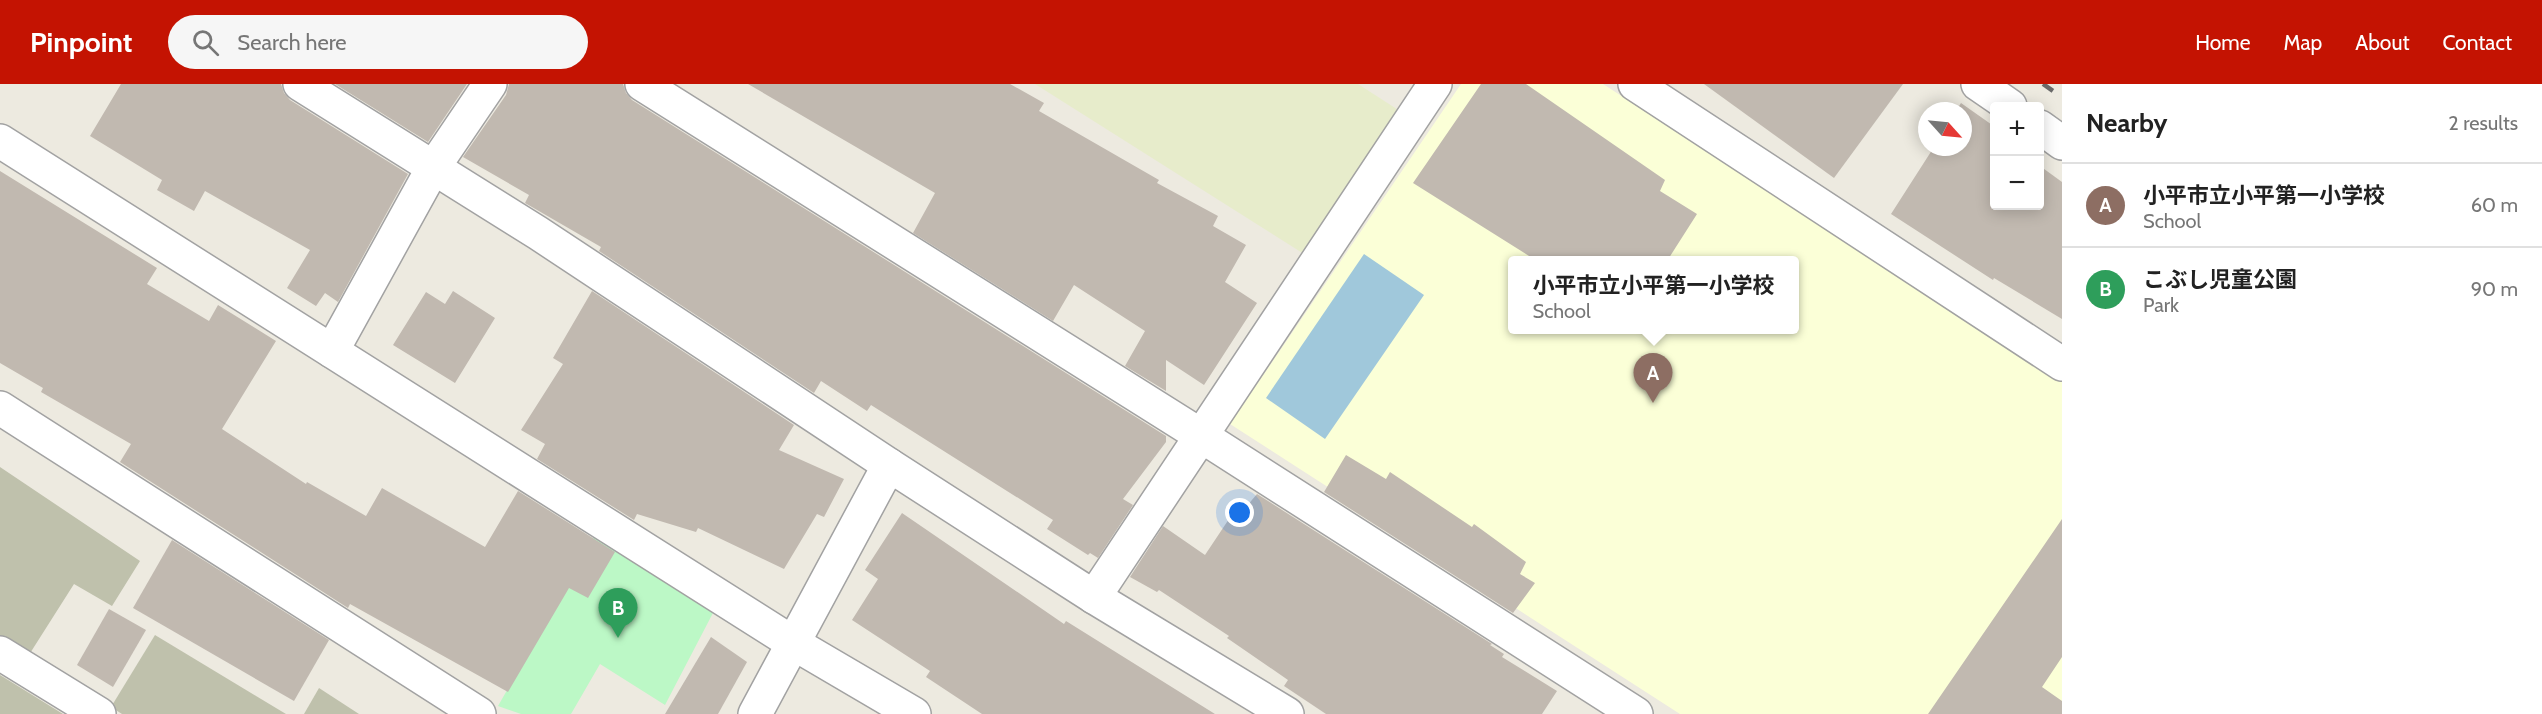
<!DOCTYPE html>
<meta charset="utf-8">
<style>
body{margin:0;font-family:Cabin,"Noto Sans JP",sans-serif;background:#f6f6f6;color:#222}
.controls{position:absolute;right:18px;top:18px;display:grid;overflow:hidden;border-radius:6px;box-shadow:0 3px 15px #0003}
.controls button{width:54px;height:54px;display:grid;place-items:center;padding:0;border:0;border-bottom:2px solid #e0e0e0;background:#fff;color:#222;font:30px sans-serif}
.compass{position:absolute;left:1918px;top:18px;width:54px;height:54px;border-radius:50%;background:#fff;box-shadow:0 3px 15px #0003;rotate:117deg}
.you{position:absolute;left:1240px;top:429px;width:21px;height:21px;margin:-15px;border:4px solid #fff;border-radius:50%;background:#1a73e8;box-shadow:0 0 0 9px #1a73e833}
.badge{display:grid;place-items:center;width:39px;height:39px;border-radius:50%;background:#c41302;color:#fff;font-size:20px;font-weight:700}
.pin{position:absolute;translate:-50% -50px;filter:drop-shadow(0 2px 3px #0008)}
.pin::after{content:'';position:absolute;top:32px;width:21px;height:18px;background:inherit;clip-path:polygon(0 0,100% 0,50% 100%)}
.popup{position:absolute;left:1508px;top:172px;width:291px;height:78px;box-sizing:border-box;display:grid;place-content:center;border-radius:6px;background:#fff;filter:drop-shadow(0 2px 4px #0005);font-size:20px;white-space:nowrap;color:#767676}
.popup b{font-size:22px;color:#222}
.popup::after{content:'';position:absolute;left:50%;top:100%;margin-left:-12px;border:12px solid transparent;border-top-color:#fff}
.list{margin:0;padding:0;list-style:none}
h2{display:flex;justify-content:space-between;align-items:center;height:78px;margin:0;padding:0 24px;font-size:26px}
h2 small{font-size:20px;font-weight:400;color:#767676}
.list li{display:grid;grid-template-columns:39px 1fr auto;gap:18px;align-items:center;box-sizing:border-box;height:84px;padding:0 24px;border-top:2px solid #e0e0e0}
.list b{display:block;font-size:22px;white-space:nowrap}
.list p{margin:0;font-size:20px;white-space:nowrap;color:#767676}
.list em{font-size:20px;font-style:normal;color:#767676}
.icon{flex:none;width:33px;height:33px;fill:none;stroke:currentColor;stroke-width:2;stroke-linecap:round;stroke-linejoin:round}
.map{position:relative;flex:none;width:2062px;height:630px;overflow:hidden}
header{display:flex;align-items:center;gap:36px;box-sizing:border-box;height:84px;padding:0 30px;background:#c41302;color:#fff}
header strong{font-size:28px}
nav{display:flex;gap:33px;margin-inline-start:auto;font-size:21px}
.search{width:420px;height:54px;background:#f6f6f6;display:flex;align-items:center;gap:15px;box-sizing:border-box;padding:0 21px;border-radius:33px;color:#767676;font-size:22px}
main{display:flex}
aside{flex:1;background:#fff}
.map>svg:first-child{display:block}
.education{fill:#fbffd7;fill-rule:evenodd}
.construction{fill:#bfc1ac}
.farmland{fill:#e7eccb}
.park{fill:#bcf8c6}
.water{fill:#a0c8db}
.building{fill:#c1b9b0}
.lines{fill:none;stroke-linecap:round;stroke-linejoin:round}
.minor-casing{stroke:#a2a2a2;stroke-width:36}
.minor{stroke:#fff;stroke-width:33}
.rail{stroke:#696969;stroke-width:4.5;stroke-dasharray:12 12;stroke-linecap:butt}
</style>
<header>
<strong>Pinpoint</strong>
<div class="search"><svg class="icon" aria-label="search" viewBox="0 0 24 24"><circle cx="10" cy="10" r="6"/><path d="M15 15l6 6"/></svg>Search here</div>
<nav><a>Home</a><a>Map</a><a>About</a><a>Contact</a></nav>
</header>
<main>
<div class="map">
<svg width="2062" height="630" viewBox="0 0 2062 630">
<rect width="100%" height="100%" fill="#edeae0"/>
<path class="education" d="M1461,0H1603L2062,298V630H1680L1230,340ZM1512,176H1794V246H1512Z"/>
<g class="construction">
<polygon points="0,383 140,477 112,522 74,500 27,574 0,557"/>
<polygon points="155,551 286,630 122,630 111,623"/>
<polygon points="0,591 63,630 0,630"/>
<polygon points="319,604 359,630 304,630"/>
</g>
<polygon class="farmland" points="1035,0 1358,0 1403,29 1304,170"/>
<polygon class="park" points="594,453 714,527 665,621 600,580 571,630 521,630 498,622"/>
<polygon class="water" points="1364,170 1424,211 1325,355 1266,314"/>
<g class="building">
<polygon points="121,0 281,0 284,9 290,16 408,90 338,218 325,209 316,222 287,204 310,166 205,107 194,127 157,106 162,96 90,52"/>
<polygon points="335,0 467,0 428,58"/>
<polygon points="509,0 623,0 626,9 632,16 1166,352 1166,358 1123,415 1133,421 1098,474 1090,469 1088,471 1047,445 1053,436 871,321 867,327 821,297 814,309 599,167 601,163 525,119 529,111 463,73 506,11"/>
<polygon points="748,0 1010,0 1044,19 1039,27 1159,96 1157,99 1218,132 1213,142 1246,161 1225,198 1257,219 1204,301 1166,276 1166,307 1125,282 1145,247 1074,201 1053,237 913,149 935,109"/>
<polygon points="1481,0 1526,0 1665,96 1660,107 1697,130 1667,177 1537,177 1413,99"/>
<polygon points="1704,0 1903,0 1834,94"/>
<polygon points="1961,19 1995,43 1995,122 2040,122 2040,82 2062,98 2062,235 1994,194 1993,196 1891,130 1934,63 1963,63 1963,27 1956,27"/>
<polygon points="0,87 157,184 147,200 209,237 218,221 276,257 222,345 306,400 307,398 366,432 382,404 485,463 518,407 615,468 588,514 569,504 508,608 350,520 348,524 120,378 131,360 41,308 43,304 0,279"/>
<polygon points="453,207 495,234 455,299 393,261 426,208 445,220"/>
<polygon points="592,207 794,341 779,366 844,395 824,433 817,430 784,485 698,444 696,448 637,430 634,436 537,375 545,360 521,346 563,280 553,274"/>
<polygon points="1346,371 1386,395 1390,388 1472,443 1474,440 1526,478 1520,490 1535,499 1513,529 1324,408"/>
<polygon points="1257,410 1492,560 1490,561 1504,570 1502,573 1557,607 1542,630 1326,630 1284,602 1288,596 1227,554 1229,552 1159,506 1157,508 1130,493 1163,442 1205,471 1237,423 1246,423"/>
<polygon points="902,429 1064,540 1066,537 1215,630 982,630 926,593 930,587 852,536 878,495 865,486"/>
<polygon points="2062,435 2062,573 2042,603 2062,617 2062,630 1928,630"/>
<polygon points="172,456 329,556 294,617 133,524"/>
<polygon points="109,525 146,546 113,603 77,581"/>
<polygon points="711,553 747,578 718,630 665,630"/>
</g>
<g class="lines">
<g class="minor-casing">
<g id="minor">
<polyline points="300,0 538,149 889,381 1094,513 1287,630"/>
<polyline points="642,0 1200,351 1636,630"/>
<polyline points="1635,0 2062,280"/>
<polyline points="1978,0 2010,22"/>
<polyline points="2040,43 2062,59"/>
<polyline points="0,57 793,559 914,630"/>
<polyline points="332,267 433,84 490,0"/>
<polyline points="0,324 479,630"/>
<polyline points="1094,513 1435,0"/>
<polyline points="0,569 99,630"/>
<polyline points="755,630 889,381"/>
</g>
</g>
<use href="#minor" class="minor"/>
<polyline class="rail" points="2043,0 2062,13"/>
</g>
</svg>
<div class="controls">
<button>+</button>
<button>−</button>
</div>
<svg class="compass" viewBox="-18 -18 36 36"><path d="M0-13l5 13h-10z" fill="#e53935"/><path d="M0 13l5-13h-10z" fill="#767676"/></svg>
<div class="you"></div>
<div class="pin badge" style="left:1653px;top:319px;background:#8d6e63">A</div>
<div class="popup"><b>小平市立小平第一小学校</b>School</div>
<div class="pin badge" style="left:618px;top:554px;background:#2e9e5b">B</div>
</div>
<aside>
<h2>Nearby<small>2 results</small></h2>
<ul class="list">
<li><span class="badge" style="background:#8d6e63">A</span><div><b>小平市立小平第一小学校</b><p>School</p></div><em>60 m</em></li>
<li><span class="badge" style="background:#2e9e5b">B</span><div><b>こぶし児童公園</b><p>Park</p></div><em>90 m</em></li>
</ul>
</aside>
</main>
